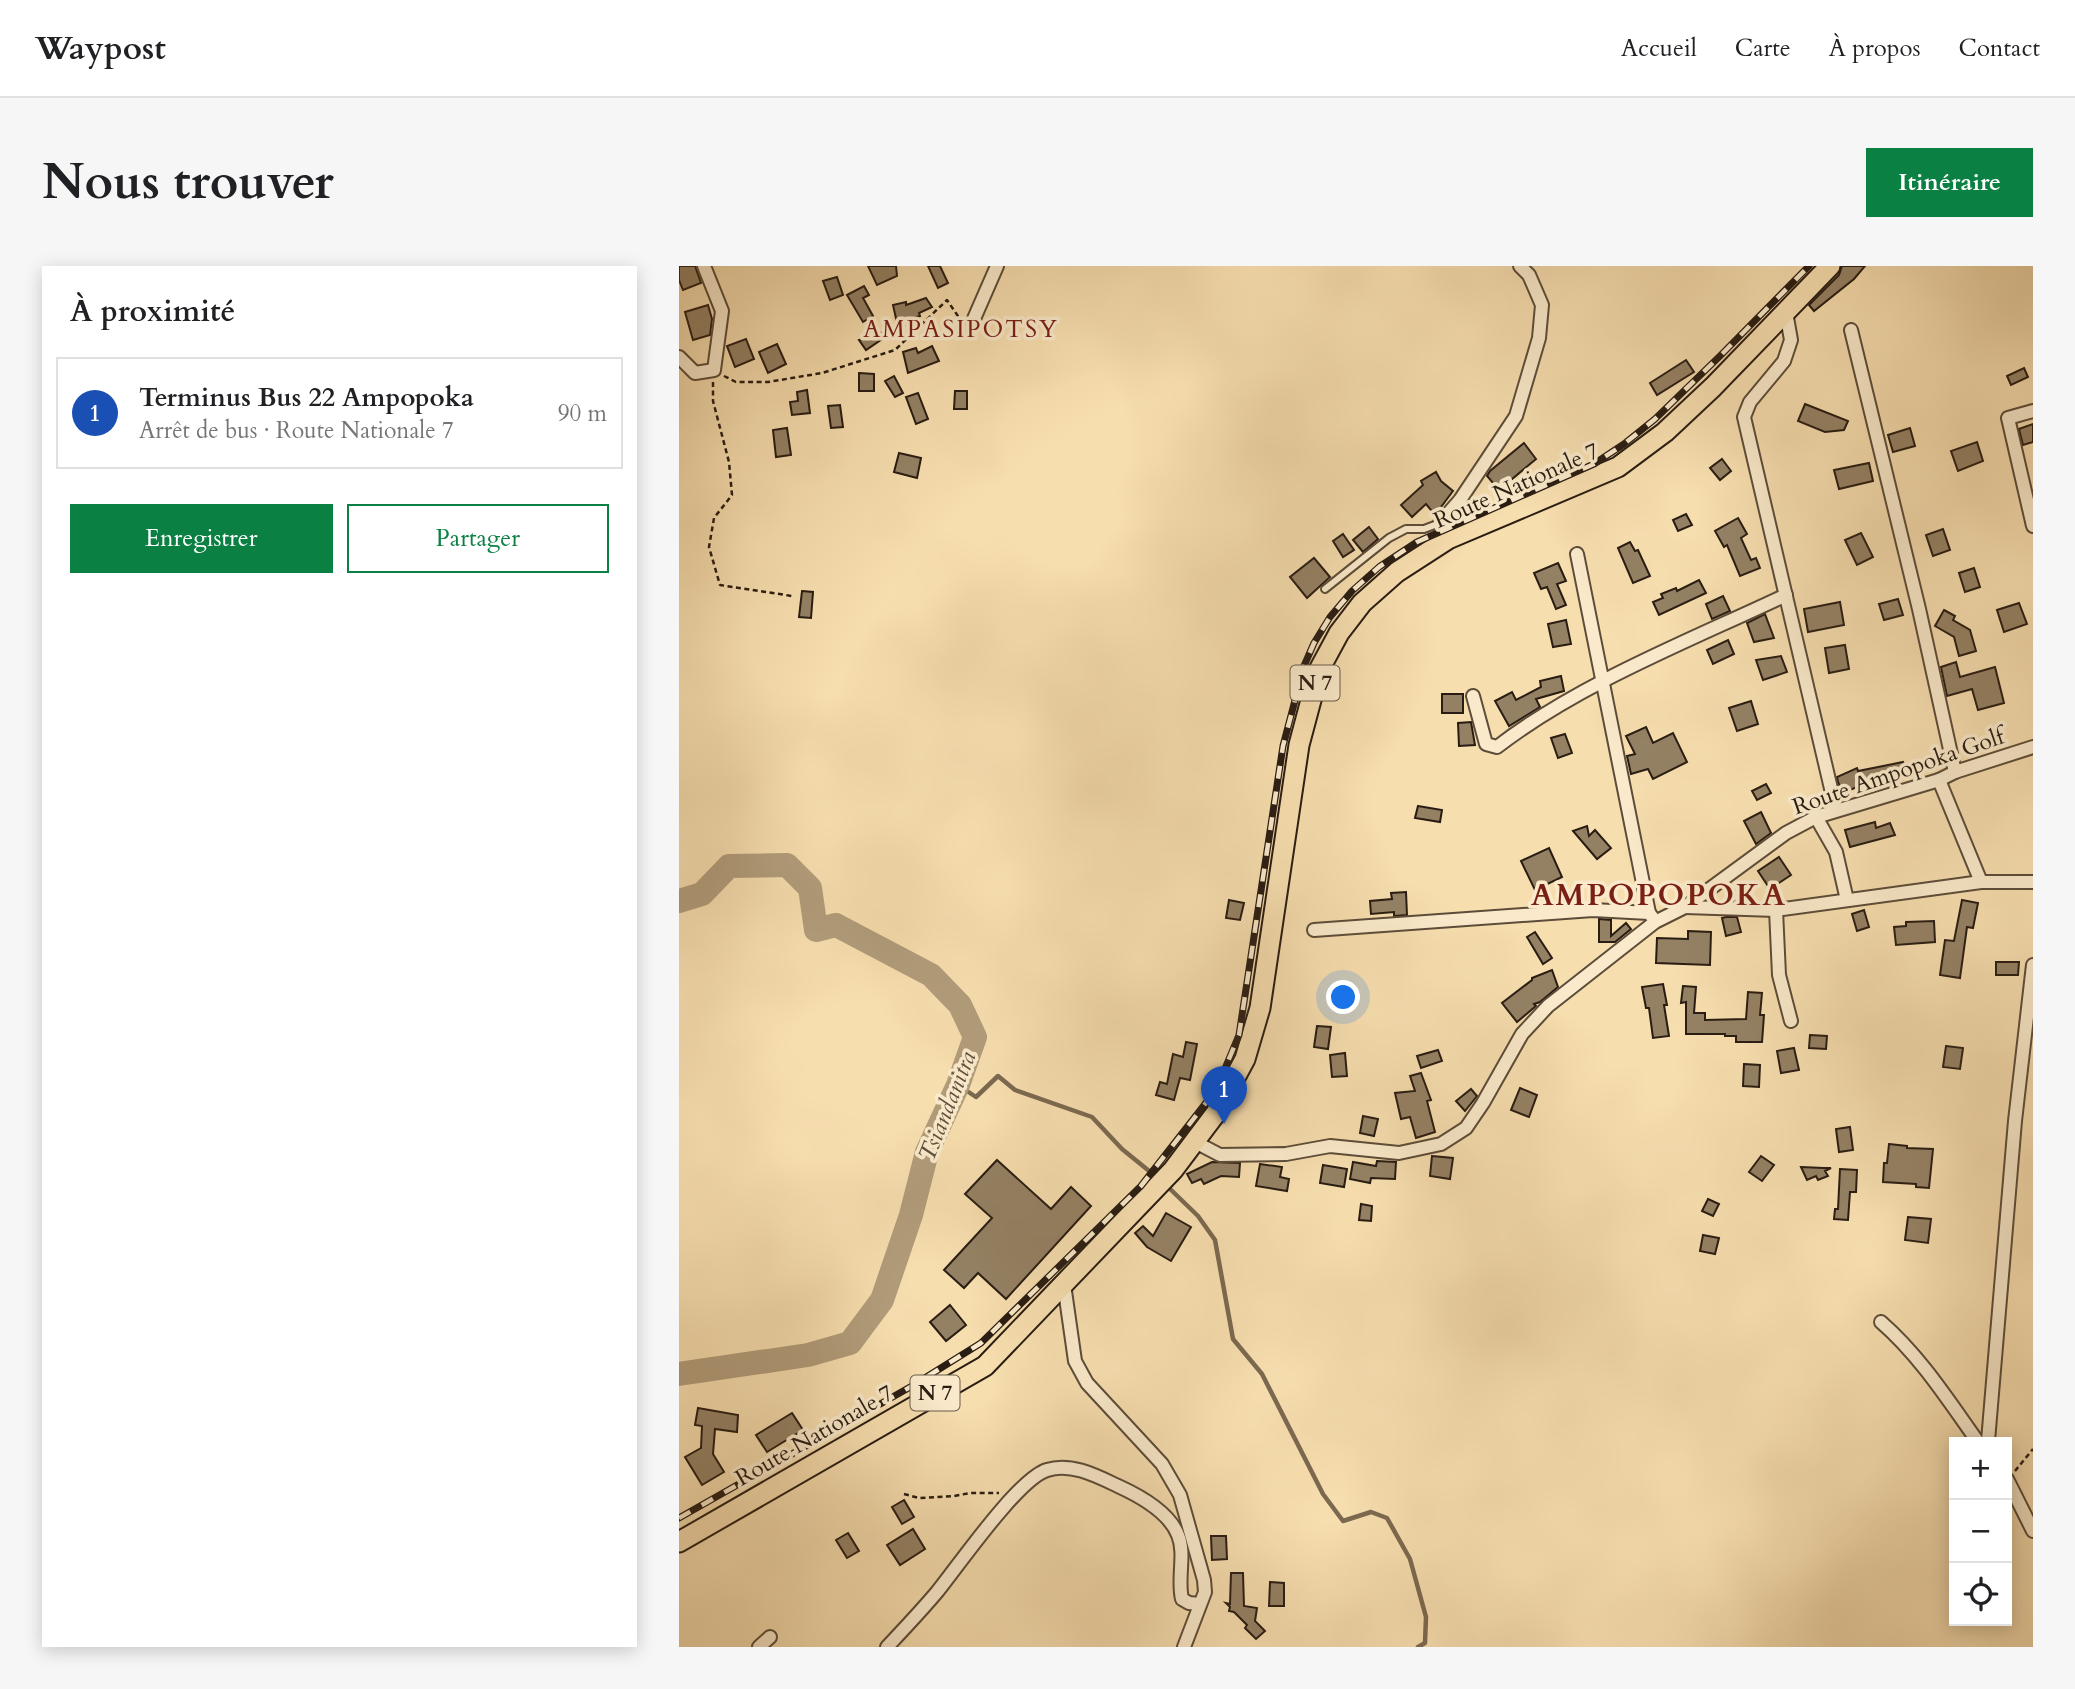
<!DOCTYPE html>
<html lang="fr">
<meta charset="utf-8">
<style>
body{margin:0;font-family:Cardo,serif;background:#f6f6f6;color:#202124}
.controls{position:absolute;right:21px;bottom:21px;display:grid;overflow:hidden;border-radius:0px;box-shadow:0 4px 18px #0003}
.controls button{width:63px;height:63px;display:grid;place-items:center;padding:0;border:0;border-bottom:2px solid #e0e0e0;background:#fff;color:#202124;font:35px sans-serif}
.you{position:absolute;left:665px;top:732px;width:24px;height:24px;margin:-18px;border:5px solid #fff;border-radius:50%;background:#1a73e8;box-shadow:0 0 0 10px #1a73e833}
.badge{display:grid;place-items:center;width:46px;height:46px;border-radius:50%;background:#0b8043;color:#fff;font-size:23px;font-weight:700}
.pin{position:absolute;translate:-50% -58px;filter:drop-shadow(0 2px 4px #0008)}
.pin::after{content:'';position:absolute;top:37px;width:24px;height:21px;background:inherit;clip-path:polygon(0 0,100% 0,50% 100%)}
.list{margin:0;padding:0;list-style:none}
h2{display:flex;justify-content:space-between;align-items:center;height:91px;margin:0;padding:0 28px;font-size:30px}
h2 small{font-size:23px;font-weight:400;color:#757577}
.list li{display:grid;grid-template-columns:46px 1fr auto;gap:21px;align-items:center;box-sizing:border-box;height:112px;margin:0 14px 14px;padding:0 14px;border:2px solid #e0e0e0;border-radius:0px}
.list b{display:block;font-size:26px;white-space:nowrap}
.list p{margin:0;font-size:23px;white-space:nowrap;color:#757577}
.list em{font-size:23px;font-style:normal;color:#757577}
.actions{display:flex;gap:14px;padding:21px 28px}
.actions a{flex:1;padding:16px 0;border:2px solid #0b8043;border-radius:0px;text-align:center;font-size:24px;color:#0b8043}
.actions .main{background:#0b8043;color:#fff}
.icon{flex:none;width:38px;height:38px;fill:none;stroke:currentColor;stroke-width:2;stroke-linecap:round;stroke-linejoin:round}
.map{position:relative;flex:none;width:1354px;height:1381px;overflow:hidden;border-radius:0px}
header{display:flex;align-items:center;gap:42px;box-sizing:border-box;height:98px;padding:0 35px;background:#fff;border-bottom:2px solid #e0e0e0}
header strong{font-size:33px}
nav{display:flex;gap:38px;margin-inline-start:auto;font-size:24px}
.intro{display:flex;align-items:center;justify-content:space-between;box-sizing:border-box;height:168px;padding:0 42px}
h1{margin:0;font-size:49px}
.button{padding:18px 32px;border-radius:0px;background:#0b8043;color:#fff;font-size:24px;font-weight:700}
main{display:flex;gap:42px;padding:0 42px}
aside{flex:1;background:#fff;border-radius:0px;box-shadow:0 4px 18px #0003}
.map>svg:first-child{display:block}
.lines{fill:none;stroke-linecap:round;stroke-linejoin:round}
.stream{stroke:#7b6950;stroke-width:4.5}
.river{stroke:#b19c7a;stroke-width:24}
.building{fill:#948164;stroke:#291c12;stroke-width:2}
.lane-casing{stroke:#5c4c39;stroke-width:10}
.street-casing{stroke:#5c4c39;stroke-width:16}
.primary-casing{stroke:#291c12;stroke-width:23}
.path{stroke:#291c12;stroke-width:2.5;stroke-dasharray:5 3.5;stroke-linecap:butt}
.lane{stroke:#faeacb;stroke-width:6}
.street{stroke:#faeacb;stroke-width:12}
.primary{stroke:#f7deaf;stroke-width:19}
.rail-casing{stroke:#291c12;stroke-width:7}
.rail{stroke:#faeacb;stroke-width:4.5;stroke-dasharray:13;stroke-linecap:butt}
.labels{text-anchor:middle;stroke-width:7;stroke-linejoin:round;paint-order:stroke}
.shield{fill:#faeacb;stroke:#685a4a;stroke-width:2}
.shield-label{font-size:21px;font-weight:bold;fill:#291c12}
.street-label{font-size:23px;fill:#291c12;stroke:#faeacb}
.neighbourhood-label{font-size:24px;letter-spacing:2px;fill:#7a1f14;stroke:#faeacb}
.water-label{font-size:24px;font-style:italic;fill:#5f4f3c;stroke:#faeacb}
.district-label{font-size:30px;font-weight:bold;letter-spacing:2px;fill:#7a1f14;stroke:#faeacb}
</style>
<header>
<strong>Waypost</strong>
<nav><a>Accueil</a><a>Carte</a><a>À propos</a><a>Contact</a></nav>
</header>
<div class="intro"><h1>Nous trouver</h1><a class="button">Itinéraire</a></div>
<main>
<aside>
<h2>À proximité<small></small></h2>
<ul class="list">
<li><span class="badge" style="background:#1a4fb4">1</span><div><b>Terminus Bus 22 Ampopoka</b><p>Arrêt de bus · Route Nationale 7</p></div><em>90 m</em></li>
</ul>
<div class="actions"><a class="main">Enregistrer</a><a>Partager</a></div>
</aside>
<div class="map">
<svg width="1354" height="1381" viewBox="0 0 1354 1381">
<rect width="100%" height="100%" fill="#f7deaf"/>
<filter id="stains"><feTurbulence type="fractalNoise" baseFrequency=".00286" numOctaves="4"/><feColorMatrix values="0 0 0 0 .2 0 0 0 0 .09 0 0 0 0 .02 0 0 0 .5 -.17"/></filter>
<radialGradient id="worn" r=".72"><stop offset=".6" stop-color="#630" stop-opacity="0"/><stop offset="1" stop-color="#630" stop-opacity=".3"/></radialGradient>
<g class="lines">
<g class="stream">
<polyline points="279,819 297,831 319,810 336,824 413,851 443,883 480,913"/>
<polyline points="487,919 519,950 536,974 554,1073 583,1108 644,1228 664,1255 692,1246 708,1252 731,1293 747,1351 746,1377 739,1381"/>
</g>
<polyline class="river" points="0,635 23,628 50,600 108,599 131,622 137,664 157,659 252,709 281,739 296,771 279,819 248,886 232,949 203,1034 171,1077 129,1089 0,1108"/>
</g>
<g class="building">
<polygon points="0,0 16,0 22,17 4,24 0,14"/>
<polygon points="189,0 217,0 218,10 198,19"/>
<polygon points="249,0 261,0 269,17 259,22"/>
<polygon points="1163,0 1186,0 1175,13 1135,45 1130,39 1160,9"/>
<polygon points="158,11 164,29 151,34 144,15"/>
<polygon points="185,20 190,29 184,32 194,50 184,56 168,29"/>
<polygon points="247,32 253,41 240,47 241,50 218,57 214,39 227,36 227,39"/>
<polygon points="29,39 33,53 31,69 14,74 6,46"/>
<polygon points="210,64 212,67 187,84 180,74"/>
<polygon points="67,73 75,93 56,101 48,80"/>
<polygon points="98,78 107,98 89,107 80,86"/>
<polygon points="253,80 260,95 229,107 224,86 237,82 239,87"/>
<polygon points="1007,94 1015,106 978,129 971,117"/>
<polygon points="1345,102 1349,111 1332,119 1328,110"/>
<polygon points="180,107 195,108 195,125 180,125"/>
<polygon points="215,110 224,127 216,131 206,115"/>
<polygon points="128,124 131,147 113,149 111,136 119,135 118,126"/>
<polygon points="276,125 288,125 288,143 275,143"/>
<polygon points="239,127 249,153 237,158 227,131"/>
<polygon points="1126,138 1169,155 1165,164 1146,166 1119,155"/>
<polygon points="161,139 164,161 152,162 149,140"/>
<polygon points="1354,158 1354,176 1344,179 1340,163"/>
<polygon points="108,162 112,189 97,191 94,164"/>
<polygon points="1231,162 1236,180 1214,186 1209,169"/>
<polygon points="1298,176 1304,195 1279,205 1272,185"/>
<polygon points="845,177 857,193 820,224 808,210 811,205"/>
<polygon points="220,187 242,192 238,212 215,206"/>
<polygon points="897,189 902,198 882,209 877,200"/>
<polygon points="1043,193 1052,205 1041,214 1031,202"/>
<polygon points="1190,197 1194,215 1160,223 1155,204"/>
<polygon points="757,206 762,215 774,225 756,249 747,238 733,251 722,239 744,219 742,215"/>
<polygon points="1007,248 1013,259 999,265 994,254"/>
<polygon points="1059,252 1068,268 1062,272 1072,294 1077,292 1081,302 1061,310 1048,279 1045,281 1036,265"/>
<polygon points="690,261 699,273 684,286 674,274"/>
<polygon points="1264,263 1271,284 1254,290 1247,269"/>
<polygon points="1182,267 1194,291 1178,299 1166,274"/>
<polygon points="664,268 675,284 664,291 654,275"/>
<polygon points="951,276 956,285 959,284 971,310 954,317 939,282"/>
<polygon points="635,292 651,311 628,332 611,311"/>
<polygon points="879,297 887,315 878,318 887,339 877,343 868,321 862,323 855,307"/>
<polygon points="1295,302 1301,321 1286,326 1280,307"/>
<polygon points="1020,314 1027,327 980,349 974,336 984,332 982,328 997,322 998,325"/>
<polygon points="123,325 134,326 132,352 120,351"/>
<polygon points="1044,330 1051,345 1033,353 1027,338"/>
<polygon points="1219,333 1224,349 1205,354 1200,338"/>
<polygon points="1161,336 1165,359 1129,366 1125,343"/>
<polygon points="1340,337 1348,358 1325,366 1318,344"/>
<polygon points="1265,344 1276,350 1274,354 1291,364 1297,385 1280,390 1275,371 1256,360"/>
<polygon points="1086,348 1095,372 1075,376 1068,357"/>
<polygon points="887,354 892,378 874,381 869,358"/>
<polygon points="1049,374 1055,388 1034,398 1028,384"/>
<polygon points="1166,379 1170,403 1150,407 1146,382"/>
<polygon points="1102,390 1108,406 1084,414 1077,394"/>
<polygon points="1277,396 1281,411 1316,401 1325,437 1299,444 1293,423 1268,430 1262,401"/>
<polygon points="882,410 885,425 857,433 861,441 830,460 816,435 833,426 837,434 862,421 861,415"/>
<rect x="763" y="428" width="21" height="19"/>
<polygon points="1072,435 1079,458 1058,465 1050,442"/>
<polygon points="792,456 796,479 780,480 779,457"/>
<polygon points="967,461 974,477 994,467 1008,496 974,513 969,503 952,508 948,490 956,488 947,470"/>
<polygon points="886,468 893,487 879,492 872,472"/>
<polygon points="1224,496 1226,500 1209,507 1211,519 1200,521 1199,512 1164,527 1159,516 1158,511 1178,502 1179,505"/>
<polygon points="1087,518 1092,527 1078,534 1073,525"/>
<polygon points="739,540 763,544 761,556 736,552"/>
<polygon points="1082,546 1092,567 1077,578 1065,555"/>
<polygon points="1196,556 1197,562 1211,557 1216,569 1171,581 1166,564"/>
<polygon points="908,560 910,570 916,564 932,582 918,593 894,565"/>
<polygon points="870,582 883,611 856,624 842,595"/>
<polygon points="1100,591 1112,609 1091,623 1079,605"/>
<polygon points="727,626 728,649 715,650 715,646 692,648 691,635 713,633 712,627"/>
<polygon points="550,634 565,637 561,654 547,652"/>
<polygon points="1283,634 1299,637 1294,662 1288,661 1281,712 1261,709 1266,674 1275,675"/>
<polygon points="1185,644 1190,661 1178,665 1173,648"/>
<polygon points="1047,651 1058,651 1062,666 1047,670 1043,652"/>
<polygon points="920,653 932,654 932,670 947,657 952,663 936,676 920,676"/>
<polygon points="1255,655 1256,676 1217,679 1215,661 1227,660 1227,656"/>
<polygon points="1009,665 1032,666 1031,699 977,697 978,672 1009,673"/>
<polygon points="856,666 873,692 864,698 848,671"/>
<polygon points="1317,696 1340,696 1339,709 1317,709"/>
<polygon points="873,704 879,721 861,736 855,738 857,740 838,756 823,737 853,714 853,712"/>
<polygon points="984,718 988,739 985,739 990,770 974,772 970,742 967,742 963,721"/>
<polygon points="1004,720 1017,721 1015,747 1026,747 1026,754 1067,753 1069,726 1083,727 1081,749 1085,749 1083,776 1057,776 1057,770 1046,770 1046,768 1007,768 1007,736 1002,737"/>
<polygon points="638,760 652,761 649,783 635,781"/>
<polygon points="1131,769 1148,770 1147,783 1130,782"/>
<polygon points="507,776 518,778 511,814 501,812 495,834 477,829 481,816 488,818 494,788 504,791"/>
<polygon points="1267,780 1284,782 1281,803 1264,801"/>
<polygon points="1115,782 1120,804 1102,807 1098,785"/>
<polygon points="759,784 763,795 742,802 738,790"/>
<polygon points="666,787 668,810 653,811 651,789"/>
<polygon points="1065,798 1081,799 1080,821 1064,820"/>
<polygon points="742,807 752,834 748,835 756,866 737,872 731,851 722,853 716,827 736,825 731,810"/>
<polygon points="841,822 858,829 850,851 832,844"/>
<polygon points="792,823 798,830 786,845 777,835"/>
<polygon points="684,850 699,853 695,870 681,867"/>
<polygon points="1171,861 1174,884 1160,886 1157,863"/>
<polygon points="1210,878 1228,880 1228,882 1254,883 1250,922 1237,921 1237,918 1204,916 1205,897 1208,897"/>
<polygon points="753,890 774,892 771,913 751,910"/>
<polygon points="1082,890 1095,899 1083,915 1070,906"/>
<polygon points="318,894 372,943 392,921 412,940 327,1033 299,1007 285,1022 265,1004 313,952 286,928"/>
<polygon points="698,895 717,896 716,913 692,912 691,917 671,913 674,896 697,900"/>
<polygon points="533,896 561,897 560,911 542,910 525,918 522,913 513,917 508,908"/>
<polygon points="581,898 603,901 601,911 610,913 608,925 577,920"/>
<polygon points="644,899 668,903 665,921 641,917"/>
<polygon points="1122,901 1145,902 1152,902 1146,905 1149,910 1139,914 1137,910 1128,914"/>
<polygon points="1161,903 1178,904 1177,926 1171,926 1169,954 1155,953 1156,943 1159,943"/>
<polygon points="1029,933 1040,938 1034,950 1023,945"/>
<polygon points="682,938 693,940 692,955 680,954"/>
<polygon points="487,947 512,961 492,995 468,981 456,967 464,960 474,970"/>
<polygon points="1229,951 1252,953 1249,977 1226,974"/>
<polygon points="1024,969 1040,972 1036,988 1021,985"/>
<polygon points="271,1039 287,1059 267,1075 251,1056"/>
<polygon points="19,1142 59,1149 58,1166 36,1163 34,1188 45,1206 23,1219 6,1191 22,1182 23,1160 16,1159"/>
<polygon points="113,1147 124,1164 88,1186 77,1169"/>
<polygon points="225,1234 235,1251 223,1258 213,1241"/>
<polygon points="234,1263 246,1283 221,1299 208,1279"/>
<polygon points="169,1267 180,1285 168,1292 157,1274"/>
<polygon points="532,1270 547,1270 548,1293 533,1294"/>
<polygon points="552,1307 564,1307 565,1340 578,1342 576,1355 586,1365 577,1373 566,1362 568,1359 555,1346 550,1345 551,1341 547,1337 551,1338"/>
<polygon points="591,1316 605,1317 605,1340 590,1340"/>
</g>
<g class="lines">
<g class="lane-casing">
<polyline id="lane" points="646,323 710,272 727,263 745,263 761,257"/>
</g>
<g class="street-casing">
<g id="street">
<polyline points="1107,46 1112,74 1105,95 1071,136 1065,151 1157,544"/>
<polyline points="294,55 318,0"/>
<polyline points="1172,64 1240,343 1276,506"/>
<polyline points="0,91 16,107 35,104 43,45 25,0"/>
<polyline points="1354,145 1329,152 1354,260"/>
<polyline points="769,273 761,257 781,234 837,150 860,72 863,39 850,9 841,0"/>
<polyline points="898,288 970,647"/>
<path d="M794,430L807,478L818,481C901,417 1012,374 1107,329"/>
<polyline points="1260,514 1302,616"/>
<polyline points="1137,551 1157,586 1168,634"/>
<polyline points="1006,641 1097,644 1302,616 1354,616"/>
<polyline points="1097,644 1100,709 1112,755"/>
<polyline points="635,664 914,644 970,647 974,652"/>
<polyline points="516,876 541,889 607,888 651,880 720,887 762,878 787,862 804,837 843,768 869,740 976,656 1006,641 1107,567 1137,551 1260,514 1276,506 1354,481"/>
<polyline points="385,1018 396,1095 408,1117 483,1198 501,1229 525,1314 526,1326 505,1381"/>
<path d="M1202,1056C1241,1090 1269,1134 1299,1176"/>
<polyline points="1307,1176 1309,1175 1336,855 1354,699"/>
<polyline points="1328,1213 1354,1265"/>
<polyline points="80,1381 91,1371"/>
<path d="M208,1381C225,1363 242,1345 258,1326C280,1299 339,1213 368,1204C392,1196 418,1210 439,1220C461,1230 490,1246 499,1269C507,1288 498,1312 503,1333L510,1337L521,1338"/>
</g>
</g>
<g class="primary-casing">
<polyline id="primary" points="0,1276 306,1100 494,904 537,847 566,793 581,742 620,479 640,404 660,367 683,337 718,306 769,273 939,201 986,166 1034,121 1151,0"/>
</g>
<g class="path">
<polyline points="45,110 57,116 89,116 143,107 216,84 268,34 281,53"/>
<polyline points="34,116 34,135 50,196 53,229 35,252 30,281 41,319 113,330"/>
<polyline points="1336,1205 1354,1183"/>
<polyline points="225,1228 240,1232 275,1230 291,1227 320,1227"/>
</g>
<use href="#lane" class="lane"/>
<use href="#street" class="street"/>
<use href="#primary" class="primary"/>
<g class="rail-casing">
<polyline id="rail" points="0,1252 233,1120 302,1077 462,920 537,824 560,769 604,480 625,400 635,377 651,351 673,325 700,301 738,276 915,198 945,178 976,153 1042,89 1130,0"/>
</g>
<use href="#rail" class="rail"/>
</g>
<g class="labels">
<g class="shield">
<rect x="611.5" y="399.5" width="49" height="35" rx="5"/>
<rect x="231.5" y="1109.5" width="49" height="35" rx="5"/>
</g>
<g class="shield-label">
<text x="636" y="424">N 7</text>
<text x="256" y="1134">N 7</text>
</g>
<g class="street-label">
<text transform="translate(837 219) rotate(-24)" y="8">Route Nationale 7</text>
<text transform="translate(1219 505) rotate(-19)" y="8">Route Ampopoka Golf</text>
<text transform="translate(135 1169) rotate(-30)" y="8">Route Nationale 7</text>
</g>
<g class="neighbourhood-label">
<text x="282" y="71">AMPASIPOTSY</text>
</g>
<g class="water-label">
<text transform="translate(268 840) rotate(-68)" y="8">Tsiandanitra</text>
</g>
<g class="district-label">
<text x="980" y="639">AMPOPOPOKA</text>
</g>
</g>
<rect width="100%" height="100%" filter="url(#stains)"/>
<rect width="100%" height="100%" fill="url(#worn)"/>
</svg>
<div class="controls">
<button>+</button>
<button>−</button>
<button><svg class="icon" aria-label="locate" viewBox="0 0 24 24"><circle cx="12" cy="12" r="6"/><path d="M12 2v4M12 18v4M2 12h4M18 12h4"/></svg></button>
</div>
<div class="you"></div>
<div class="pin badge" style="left:545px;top:858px;background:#1a4fb4">1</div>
</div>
</main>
